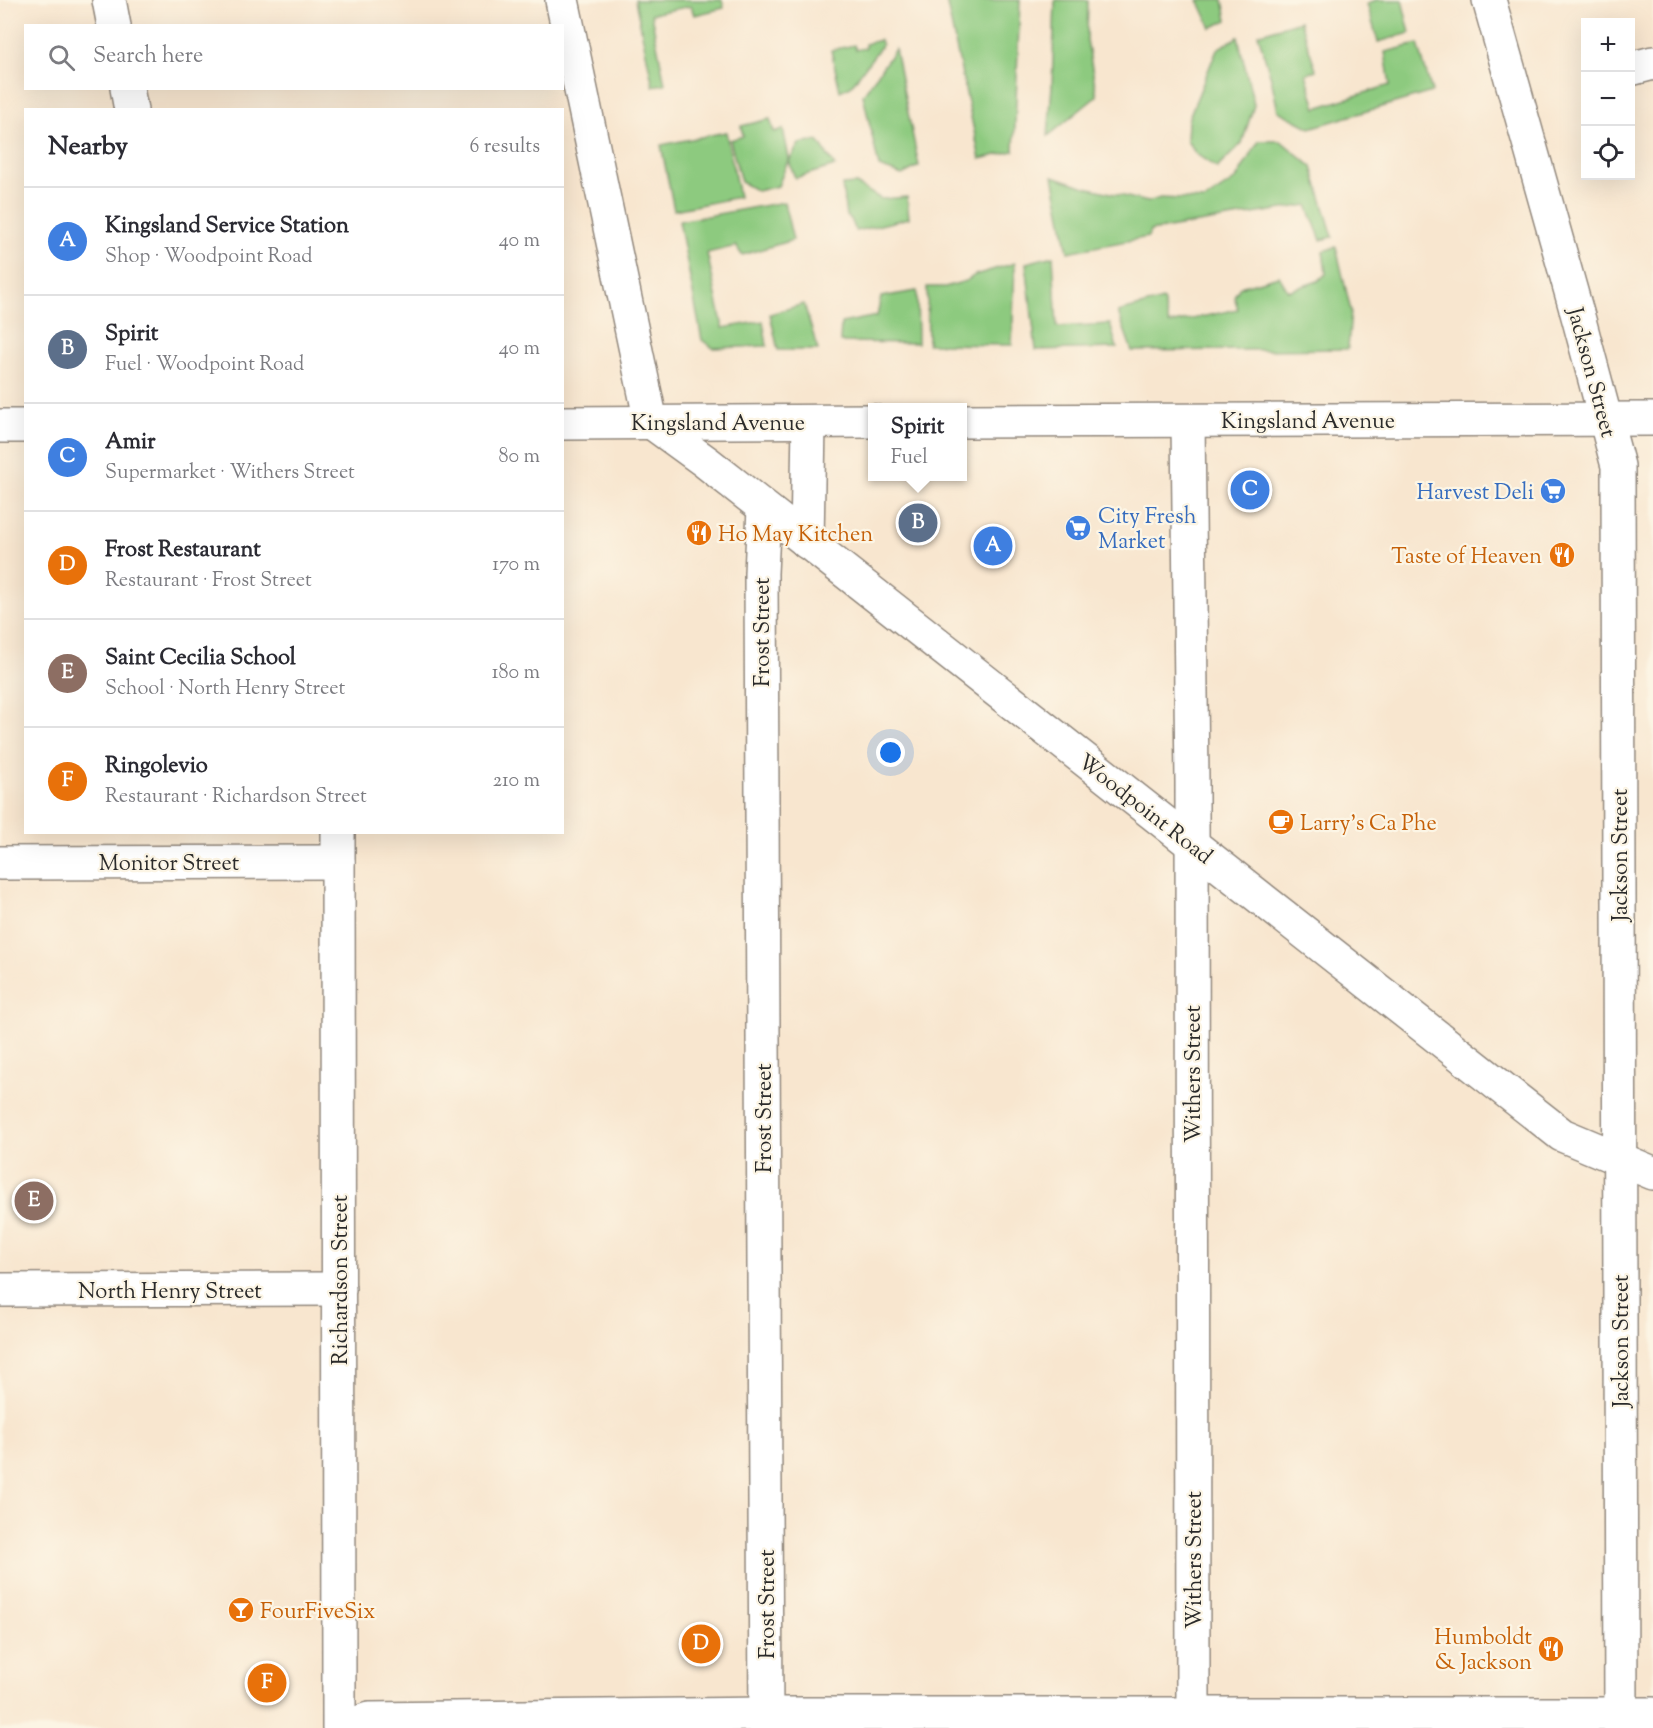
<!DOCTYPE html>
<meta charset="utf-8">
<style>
body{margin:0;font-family:"Sorts Mill Goudy",serif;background:#f7f7f7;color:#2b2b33}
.controls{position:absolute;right:18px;top:18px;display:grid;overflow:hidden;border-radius:0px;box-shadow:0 6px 24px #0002}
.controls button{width:54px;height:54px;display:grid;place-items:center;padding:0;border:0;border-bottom:2px solid #e1e1e2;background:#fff;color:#2b2b33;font:30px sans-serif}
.you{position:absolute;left:891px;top:753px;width:21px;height:21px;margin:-15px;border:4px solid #fff;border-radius:50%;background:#1a73e8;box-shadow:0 0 0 9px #1a73e833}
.badge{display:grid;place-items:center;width:39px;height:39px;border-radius:50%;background:#d1495b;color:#fff;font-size:20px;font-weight:700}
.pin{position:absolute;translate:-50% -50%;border:3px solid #fff;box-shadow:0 2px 6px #0006}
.popup{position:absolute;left:868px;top:403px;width:99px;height:78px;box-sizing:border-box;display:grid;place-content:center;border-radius:0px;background:#fff;filter:drop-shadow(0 2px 4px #0005);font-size:20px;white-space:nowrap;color:#7c7c81}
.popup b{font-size:22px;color:#2b2b33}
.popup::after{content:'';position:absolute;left:50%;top:100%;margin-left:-12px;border:12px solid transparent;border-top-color:#fff}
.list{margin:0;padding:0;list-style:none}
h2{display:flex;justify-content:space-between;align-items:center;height:78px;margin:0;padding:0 24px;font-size:26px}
h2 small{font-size:20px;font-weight:400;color:#7c7c81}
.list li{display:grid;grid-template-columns:39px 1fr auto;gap:18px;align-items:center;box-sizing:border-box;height:108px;padding:0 24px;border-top:2px solid #e1e1e2}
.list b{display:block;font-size:22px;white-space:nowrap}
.list p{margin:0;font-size:20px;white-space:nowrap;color:#7c7c81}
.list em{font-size:20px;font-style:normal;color:#7c7c81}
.icon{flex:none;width:33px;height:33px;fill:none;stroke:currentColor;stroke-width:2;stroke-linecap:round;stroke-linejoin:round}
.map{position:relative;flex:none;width:1653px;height:1728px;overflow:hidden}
.search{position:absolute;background:#fff;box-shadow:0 6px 24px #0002;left:24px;top:24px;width:540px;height:66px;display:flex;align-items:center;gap:15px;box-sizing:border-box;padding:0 21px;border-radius:0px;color:#7c7c81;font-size:22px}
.panel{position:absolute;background:#fff;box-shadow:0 6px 24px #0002;left:24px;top:108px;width:540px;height:726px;border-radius:0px}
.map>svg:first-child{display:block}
.green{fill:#8dca7f;stroke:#5c7a55;stroke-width:1.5}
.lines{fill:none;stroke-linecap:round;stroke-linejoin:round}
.minor-casing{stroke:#92887d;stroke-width:36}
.minor{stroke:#fff;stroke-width:33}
.labels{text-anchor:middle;stroke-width:4.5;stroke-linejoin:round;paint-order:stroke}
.street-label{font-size:22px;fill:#2b2b2b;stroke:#fcf5e5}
.shop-label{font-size:22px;fill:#366cbe;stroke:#fcf5e5;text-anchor:end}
.food-label{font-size:22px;fill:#c56008;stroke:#fcf5e5;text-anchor:start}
</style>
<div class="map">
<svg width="1653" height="1728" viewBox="0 0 1653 1728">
<rect width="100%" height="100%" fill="#fcf5e5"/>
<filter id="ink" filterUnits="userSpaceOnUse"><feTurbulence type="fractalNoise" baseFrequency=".0167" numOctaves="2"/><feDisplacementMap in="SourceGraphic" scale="12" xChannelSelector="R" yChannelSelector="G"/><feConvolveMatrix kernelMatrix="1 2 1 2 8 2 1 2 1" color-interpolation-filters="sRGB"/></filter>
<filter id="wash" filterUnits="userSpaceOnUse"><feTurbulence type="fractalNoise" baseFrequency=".008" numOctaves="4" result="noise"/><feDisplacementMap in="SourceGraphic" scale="24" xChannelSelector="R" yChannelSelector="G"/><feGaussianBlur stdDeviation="1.35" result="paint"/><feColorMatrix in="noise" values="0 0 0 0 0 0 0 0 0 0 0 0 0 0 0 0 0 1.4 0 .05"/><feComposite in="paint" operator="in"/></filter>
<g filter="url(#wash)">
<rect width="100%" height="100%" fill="#f8e6cf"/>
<g class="green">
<polygon points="635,0 722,0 724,8 694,15 691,6 651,14 665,84 653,86"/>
<polygon points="946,0 1020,0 1014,151 980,159"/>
<polygon points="1055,0 1088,0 1087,40 1097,96 1048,136 1052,86"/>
<polygon points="1198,0 1223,0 1227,20 1211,28"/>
<polygon points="1376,0 1402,0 1410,33 1378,42 1367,4"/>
<polygon points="1300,21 1316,70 1306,74 1316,108 1390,85 1385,52 1418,44 1432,92 1310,128 1278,111 1271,78 1258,34"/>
<polygon points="1238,37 1254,105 1242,143 1217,168 1196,154 1187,141 1188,120 1217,49"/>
<polygon points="880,40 882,45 851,86 840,91 831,50 854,45 856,50 865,48 865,44"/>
<polygon points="895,49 919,166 902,175 879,167 863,95"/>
<polygon points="770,119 774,132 783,129 789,158 778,186 757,191 741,182 730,140 743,136 741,126"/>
<polygon points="726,132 739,197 674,210 661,145"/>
<polygon points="818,141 835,166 795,178 789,161 799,144"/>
<polygon points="1259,141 1281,141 1312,167 1333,237 1321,240 1307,205 1150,231 1148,237 1068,252 1053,176 1082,186 1148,202 1160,198 1205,200 1236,179"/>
<polygon points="856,184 881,199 907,197 909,218 856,231 851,219 846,216 842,185"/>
<polygon points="784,202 793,240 742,255 736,246 707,253 723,328 763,321 767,346 713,348 702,340 679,221"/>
<polygon points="1336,247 1351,311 1348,349 1132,351 1118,312 1163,300 1169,324 1238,309 1234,296 1240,287 1279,276 1288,291 1318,281 1326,274 1323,251"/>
<polygon points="1053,256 1057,327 1110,324 1117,348 1036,350 1026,263"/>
<polygon points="1015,263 1012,345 928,344 927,287 945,287 966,281 975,275"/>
<polygon points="917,291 918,343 840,342 841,323 877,316 881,297"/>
<polygon points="804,304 818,350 778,350 770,314"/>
</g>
</g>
<g filter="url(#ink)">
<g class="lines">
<g class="minor-casing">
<g id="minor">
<polyline points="109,0 114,26"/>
<polyline points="562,0 651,422"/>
<polyline points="1489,0 1579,320 1618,466 1621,1728"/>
<polyline points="1630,69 1653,63"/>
<polyline points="127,88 131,110"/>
<polyline points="963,421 1653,419"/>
<polyline points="1188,421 1192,782 1193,1728"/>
<polyline points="651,422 706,462 1562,1135 1653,1173"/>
<polyline points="562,423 873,421"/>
<polyline points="0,426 26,426"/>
<polyline points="764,509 761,573 766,1728"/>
<polyline points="807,542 809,422"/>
<polyline points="338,832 339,1728"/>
<polyline points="0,863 338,862"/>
<polyline points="0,1290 339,1289"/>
<polyline points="342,1728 369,1719 766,1714 1653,1714"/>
</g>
</g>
<use href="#minor" class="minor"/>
</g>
</g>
<defs>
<g id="supermarket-disc" transform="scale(1.35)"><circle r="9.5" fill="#3f7fe0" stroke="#fcf5e5"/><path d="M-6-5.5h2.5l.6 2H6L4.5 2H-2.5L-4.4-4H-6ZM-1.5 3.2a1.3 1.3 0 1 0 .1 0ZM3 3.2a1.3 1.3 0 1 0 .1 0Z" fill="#fff"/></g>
<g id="restaurant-disc" transform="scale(1.35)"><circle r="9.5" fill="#e8710a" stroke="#fcf5e5"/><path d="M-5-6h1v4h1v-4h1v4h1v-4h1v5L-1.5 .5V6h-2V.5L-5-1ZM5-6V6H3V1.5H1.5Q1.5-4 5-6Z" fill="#fff"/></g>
<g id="cafe-disc" transform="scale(1.35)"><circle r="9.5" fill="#e8710a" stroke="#fcf5e5"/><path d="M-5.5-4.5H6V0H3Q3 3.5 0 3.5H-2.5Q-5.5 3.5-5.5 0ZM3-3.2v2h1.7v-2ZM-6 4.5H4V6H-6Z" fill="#fff"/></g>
<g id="bar-disc" transform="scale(1.35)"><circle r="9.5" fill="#e8710a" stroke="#fcf5e5"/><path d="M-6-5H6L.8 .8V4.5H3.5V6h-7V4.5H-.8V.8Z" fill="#fff"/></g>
</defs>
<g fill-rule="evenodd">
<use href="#supermarket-disc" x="1553" y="491"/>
<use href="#supermarket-disc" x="1078" y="528"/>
<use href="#restaurant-disc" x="699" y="533"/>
<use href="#restaurant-disc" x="1562" y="555"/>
<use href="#cafe-disc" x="1281" y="822"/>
<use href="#bar-disc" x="241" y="1610"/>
<use href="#restaurant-disc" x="1551" y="1649"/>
</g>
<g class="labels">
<g class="street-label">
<text transform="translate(1593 372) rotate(75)" y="8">Jackson Street</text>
<text x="1308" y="428">Kingsland Avenue</text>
<text x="718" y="430">Kingsland Avenue</text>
<text transform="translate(761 632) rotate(-90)" y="8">Frost Street</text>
<text transform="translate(1146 808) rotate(38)" y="8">Woodpoint Road</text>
<text transform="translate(1619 855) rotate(-90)" y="8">Jackson Street</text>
<text x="169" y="870">Monitor Street</text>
<text transform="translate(1192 1074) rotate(-90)" y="8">Withers Street</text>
<text transform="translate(763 1118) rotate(-90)" y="8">Frost Street</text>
<text transform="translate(339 1280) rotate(-90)" y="8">Richardson Street</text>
<text x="170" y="1298">North Henry Street</text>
<text transform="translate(1620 1341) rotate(-90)" y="8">Jackson Street</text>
<text transform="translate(1193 1560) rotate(-90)" y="8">Withers Street</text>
<text transform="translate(766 1604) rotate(-90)" y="8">Frost Street</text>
</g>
<g class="shop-label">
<text x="1534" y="499">Harvest Deli</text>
<text x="1098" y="523" text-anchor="start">City Fresh<tspan x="1098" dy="25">Market</tspan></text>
</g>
<g class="food-label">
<text x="718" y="541">Ho May Kitchen</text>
<text x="1542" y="563" text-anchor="end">Taste of Heaven</text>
<text x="1300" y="830">Larry's Ca Phe</text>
<text x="260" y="1618">FourFiveSix</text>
<text x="1532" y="1644" text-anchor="end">Humboldt<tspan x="1532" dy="25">&amp; Jackson</tspan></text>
</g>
</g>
</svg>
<div class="controls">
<button>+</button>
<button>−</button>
<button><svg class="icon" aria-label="locate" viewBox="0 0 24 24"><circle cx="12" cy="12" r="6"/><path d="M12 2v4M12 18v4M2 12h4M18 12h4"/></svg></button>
</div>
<div class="you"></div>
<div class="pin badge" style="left:993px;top:546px;background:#3f7fe0">A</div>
<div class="pin badge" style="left:918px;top:523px;background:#5c6f8a">B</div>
<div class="popup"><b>Spirit</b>Fuel</div>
<div class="pin badge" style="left:1250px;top:490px;background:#3f7fe0">C</div>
<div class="pin badge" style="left:701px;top:1644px;background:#e8710a">D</div>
<div class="pin badge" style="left:34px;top:1201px;background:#8d6e63">E</div>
<div class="pin badge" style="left:267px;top:1683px;background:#e8710a">F</div>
<div class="search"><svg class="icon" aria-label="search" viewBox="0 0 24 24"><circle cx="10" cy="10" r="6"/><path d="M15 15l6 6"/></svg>Search here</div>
<section class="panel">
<h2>Nearby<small>6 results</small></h2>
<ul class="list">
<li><span class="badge" style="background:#3f7fe0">A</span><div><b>Kingsland Service Station</b><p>Shop · Woodpoint Road</p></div><em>40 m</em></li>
<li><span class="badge" style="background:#5c6f8a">B</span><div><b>Spirit</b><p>Fuel · Woodpoint Road</p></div><em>40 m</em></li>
<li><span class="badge" style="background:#3f7fe0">C</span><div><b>Amir</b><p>Supermarket · Withers Street</p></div><em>80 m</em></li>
<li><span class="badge" style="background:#e8710a">D</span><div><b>Frost Restaurant</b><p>Restaurant · Frost Street</p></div><em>170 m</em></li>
<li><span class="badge" style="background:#8d6e63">E</span><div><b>Saint Cecilia School</b><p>School · North Henry Street</p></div><em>180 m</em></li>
<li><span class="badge" style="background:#e8710a">F</span><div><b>Ringolevio</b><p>Restaurant · Richardson Street</p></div><em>210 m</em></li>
</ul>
</section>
</div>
